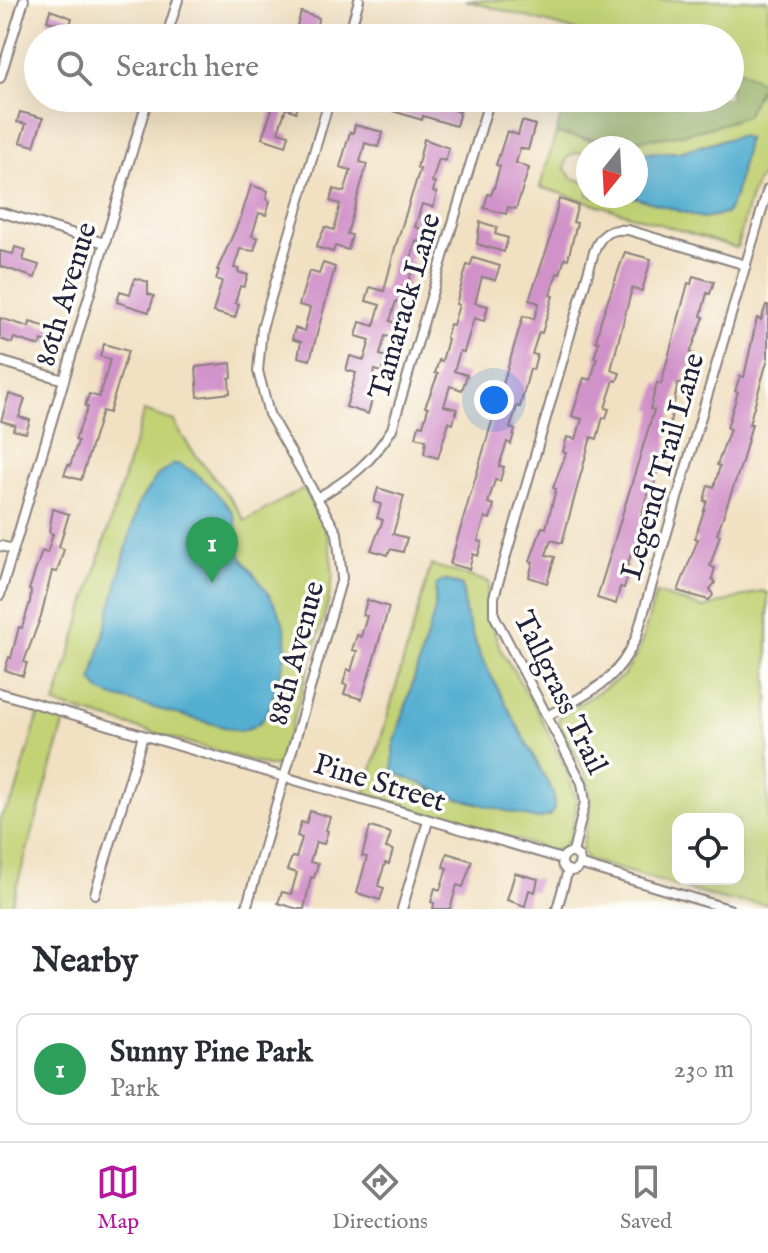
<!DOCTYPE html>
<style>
body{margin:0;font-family:"IM FELL English",serif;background:#f7f7f7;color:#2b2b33}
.controls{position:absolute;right:24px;bottom:24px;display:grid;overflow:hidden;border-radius:16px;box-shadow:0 8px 32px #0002}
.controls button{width:72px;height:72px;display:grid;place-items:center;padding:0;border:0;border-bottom:2px solid #e1e1e2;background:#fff;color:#2b2b33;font:40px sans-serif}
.compass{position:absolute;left:576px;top:136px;width:72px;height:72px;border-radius:50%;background:#fff;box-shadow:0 8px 32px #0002;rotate:198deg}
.you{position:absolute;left:494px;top:400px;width:28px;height:28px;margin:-20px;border:6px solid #fff;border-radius:50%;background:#1a73e8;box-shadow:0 0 0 12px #1a73e833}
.badge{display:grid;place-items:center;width:52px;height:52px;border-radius:50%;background:#b5179e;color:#fff;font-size:26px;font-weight:700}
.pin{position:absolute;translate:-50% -66px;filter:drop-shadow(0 2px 4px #0008)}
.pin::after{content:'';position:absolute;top:42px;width:28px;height:24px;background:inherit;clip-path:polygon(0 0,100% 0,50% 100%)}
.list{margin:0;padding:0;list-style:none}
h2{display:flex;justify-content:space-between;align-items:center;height:104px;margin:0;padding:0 32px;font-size:34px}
h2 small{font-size:26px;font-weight:400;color:#7c7c81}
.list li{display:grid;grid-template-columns:52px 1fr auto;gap:24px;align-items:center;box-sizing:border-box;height:112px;margin:0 16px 16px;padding:0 16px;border:2px solid #e1e1e2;border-radius:16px}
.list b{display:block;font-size:30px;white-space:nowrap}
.list p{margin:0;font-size:26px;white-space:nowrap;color:#7c7c81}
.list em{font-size:26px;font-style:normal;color:#7c7c81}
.icon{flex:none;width:44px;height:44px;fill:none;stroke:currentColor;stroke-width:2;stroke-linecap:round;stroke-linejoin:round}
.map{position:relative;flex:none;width:768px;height:909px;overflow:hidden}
.search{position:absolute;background:#fff;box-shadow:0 8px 32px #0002;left:24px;right:24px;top:24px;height:88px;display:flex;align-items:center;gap:20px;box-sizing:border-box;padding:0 28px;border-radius:44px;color:#7c7c81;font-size:30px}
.sheet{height:232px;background:#fff}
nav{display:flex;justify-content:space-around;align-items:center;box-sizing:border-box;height:112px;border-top:2px solid #e1e1e2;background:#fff;font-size:22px;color:#7c7c81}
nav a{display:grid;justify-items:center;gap:4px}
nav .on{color:#b5179e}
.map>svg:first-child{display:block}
.green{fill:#c2d275;stroke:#727a58;stroke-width:2;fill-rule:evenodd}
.forest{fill:#99b466;stroke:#5e6b50;stroke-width:2}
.water{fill:#52aed0;stroke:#3a6886;stroke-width:2}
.building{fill:#d191c9}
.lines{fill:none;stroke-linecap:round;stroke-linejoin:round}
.street-casing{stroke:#8a817e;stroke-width:12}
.street{stroke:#fff;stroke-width:8}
.labels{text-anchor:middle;stroke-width:7;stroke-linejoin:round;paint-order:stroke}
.street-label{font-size:30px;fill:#22223b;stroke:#fdfcf7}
</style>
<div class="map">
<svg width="768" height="909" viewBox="0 0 768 909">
<rect width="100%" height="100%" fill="#fdfcf7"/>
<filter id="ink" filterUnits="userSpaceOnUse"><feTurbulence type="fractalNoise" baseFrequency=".0125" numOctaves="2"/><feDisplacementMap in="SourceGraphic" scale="16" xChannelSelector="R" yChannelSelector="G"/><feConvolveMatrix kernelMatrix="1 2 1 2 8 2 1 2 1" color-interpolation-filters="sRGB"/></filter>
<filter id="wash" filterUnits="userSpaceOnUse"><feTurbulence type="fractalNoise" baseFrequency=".006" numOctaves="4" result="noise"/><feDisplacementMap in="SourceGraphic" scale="32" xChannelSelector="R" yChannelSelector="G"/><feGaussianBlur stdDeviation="1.8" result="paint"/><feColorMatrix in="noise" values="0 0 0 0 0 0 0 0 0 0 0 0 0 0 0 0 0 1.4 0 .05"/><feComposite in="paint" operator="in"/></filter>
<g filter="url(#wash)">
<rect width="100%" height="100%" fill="#f1e0c1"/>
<g class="green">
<path d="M465,0H768V169C751,179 743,228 737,248L540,187L556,133L595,141L758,90L763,83L730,64V38H583L584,33ZM747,139L735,196L702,218L631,196H588V183L572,178L565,169L567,158L575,153H588V148H636V153L679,152L712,142Z"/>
<path d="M144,411L174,421C192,458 225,485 245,521L304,488L322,521L329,541L333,575L328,603L283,754L277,766H268L55,704Z"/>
<path d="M431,565L489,582L486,610L501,650L538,712L567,771L577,801L571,837L562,848L553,851L365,794ZM435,590L463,591L465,612L480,655L553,793L554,809L549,816L453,797L429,789L393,748L435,610Z"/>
<path d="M761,591L768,593V904L724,900L588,860L582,850C584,835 589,822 590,807C592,777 573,750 559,726V717L623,676L639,651L656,593L704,608ZM738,819V879H678V819Z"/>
<polygon points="39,713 65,721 10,909 0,909 0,817 14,798"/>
</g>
<path class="forest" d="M730,64L763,83L746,116C680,140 624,147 556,133L566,98H730Z"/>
<g class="water">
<polygon points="739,136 747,138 746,146 735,196 726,214 702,218 631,196 636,196 636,153 679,152"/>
<path d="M174,464C192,464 224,499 233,514C239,526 235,543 241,556C247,567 256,576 263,586C294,630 290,645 274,694C266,717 265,725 239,731L114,697L101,692L92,680L138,504L157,476Z"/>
<polygon points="445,580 462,586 465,612 480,655 553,793 554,809 549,816 537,819 453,797 393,772 393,748 435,610 436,585"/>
</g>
<g id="blocks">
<g class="building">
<polygon points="50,10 72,18 66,38 52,36 56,23 47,21"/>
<polygon points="301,12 319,18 316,26 321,28 318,38 294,36"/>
<polygon points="276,98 300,98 296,112 286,108 278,132 289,135 286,146 262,138"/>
<polygon points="367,98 412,98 411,102 434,108 437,98 450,98 447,108 460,112 456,126 423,116 422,120 393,111 394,108 367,100"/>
<polygon points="20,112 43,118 34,146 20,142 26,124 17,122"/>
<polygon points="522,121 535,125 528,150 520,148 516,163 529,168 516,209 508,207 506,214 484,208 488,194 491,195 494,188 500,166 496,165 507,131 518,135"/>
<polygon points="355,125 383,132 378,147 365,143 360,162 367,164 347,234 352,235 348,250 335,246 333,252 316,247 325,227 334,230 340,204 330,201 334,189 344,192 351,170 340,167 350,132 353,133"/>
<polygon points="424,139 449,148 445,161 439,159 432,182 435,183 433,192 437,193 433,207 422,204 415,227 424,230 421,242 416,241 410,262 414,263 402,303 396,301 390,321 396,323 392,337 385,336 380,355 386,357 382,372 375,370 368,398 372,400 368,414 346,407 356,373 346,370 350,356 364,360 370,340 356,336 360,322 374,326 380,305 366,301 370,287 384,291 395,248 420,169 417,168"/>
<polygon points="251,185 268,191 266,199 270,201 266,215 259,213 252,236 258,238 254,251 240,249 234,268 239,269 238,272 248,275 244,287 240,286 235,303 239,304 235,318 213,312 222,281 216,279 219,270 217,270 241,217"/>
<polygon points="559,199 578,205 573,222 577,223 568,259 565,258 560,274 557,273 550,295 553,296 542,333 539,332 532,354 537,355 533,370 530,369 520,407 517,406 510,428 515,430 511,444 507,442 499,466 504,467 500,481 495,480 488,503 494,505 490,519 485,517 478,541 482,542 478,556 473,554 469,569 450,564 523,316 534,319 539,303 529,300 549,243"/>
<polygon points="480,222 497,227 495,234 508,238 504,252 477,244"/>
<polygon points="15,247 26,250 23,260 39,265 35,278 0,266 0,251 13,254"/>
<polygon points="625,252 651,259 642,291 632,288 611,370 620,373 617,381 614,380 605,408 609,409 606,418 603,417 597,439 591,437 562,543 551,540 546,555 555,557 547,583 529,577 533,562 530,561 542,527 546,528 556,489 553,488 566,453 563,452 567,437 576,439 582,419 572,416 584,378 591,380 597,358 594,358 599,342 596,341 601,320"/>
<polygon points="473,258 500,266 495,280 482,277 475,303 488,306 484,321 474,318 464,352 460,351 454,371 467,375 462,390 450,386 444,406 457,409 453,424 449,422 438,458 424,454 426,440 416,437 419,425 423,426 428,408 425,407 438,374 435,373 439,360 442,361 448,339 446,338 450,324 453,325 459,305 456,304 467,265 470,266"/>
<polygon points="323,263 335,267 310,360 298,357 301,342 292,339 295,328 304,331 310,308 299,305 309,271 319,274"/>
<polygon points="693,276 714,282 710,294 707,293 701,316 704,317 690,353 694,354 689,369 686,368 682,384 678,383 666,442 668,443 664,458 660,457 652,495 648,494 641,516 644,517 639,538 635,551 632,550 625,574 628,575 624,588 620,587 616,604 597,598 654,410 650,409 657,383 661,384 688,283 691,284"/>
<polygon points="135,278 148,282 148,294 154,296 149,312 117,302 120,291 130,294"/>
<polygon points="766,305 768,305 768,358 749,424 752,424 742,462 717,534 720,535 710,566 715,568 712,578 715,583 710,589 713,595 709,600 678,591 698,539 695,538 707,501 704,501 708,485 714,487 720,466 717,465 730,429 727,428 738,392 735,391 740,376 744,377 757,318 761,320"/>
<polygon points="0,318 29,327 30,322 54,329 50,343 42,340 40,346 14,338 12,343 0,339"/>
<polygon points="104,344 128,351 109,413 102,411 81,480 64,475 68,465 70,466 78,441 75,440 88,407 85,406 89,394 99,397 106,374 110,359 100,356"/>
<polygon points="231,363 232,377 229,378 230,393 198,397 196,367"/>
<polygon points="9,394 25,399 19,417 30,420 26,433 13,430 15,425 1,421"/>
<polygon points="378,488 404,496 393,534 407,538 403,552 390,549 388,555 371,550 383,520 377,518 381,504 374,502"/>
<polygon points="53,509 69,514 59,547 64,549 57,572 52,571 41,616 24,662 27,663 23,676 5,670 9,657 11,658 19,627 22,628 30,602 31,591 29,590 42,551 47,553 53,534 49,532"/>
<polygon points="367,600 389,607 362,699 344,694 347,685 343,684 347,669 351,671 357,651 352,650 357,635 361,637 367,616 363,615"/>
<polygon points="310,811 330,817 326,830 328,831 324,844 316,842 310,862 318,864 314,878 311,877 304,909 298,909 278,903 282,892 291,894 297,873 287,870 292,857 296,858 302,838 297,836 301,822 306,824"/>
<polygon points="370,827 391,833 386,848 393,850 389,864 385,863 378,886 384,888 380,900 357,893 367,857 362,856"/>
<polygon points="447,853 472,861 463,887 457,885 450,909 433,909 434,903 431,902 435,888 440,890 447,868 443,867"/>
<polygon points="515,873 538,879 535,892 529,890 525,906 507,900"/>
</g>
</g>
</g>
<g filter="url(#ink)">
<use href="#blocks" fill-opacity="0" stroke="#8a817e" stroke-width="2"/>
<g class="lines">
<g class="street-casing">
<g id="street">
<polyline points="166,38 178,0"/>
<polyline points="348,38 359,0"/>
<polyline points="0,78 24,0"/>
<polyline points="540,98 555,102"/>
<polyline points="0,212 105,243"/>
<polyline points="0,361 64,380"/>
<path d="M319,497C352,477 371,463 392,429L490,98"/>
<polyline points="0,546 13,549"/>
<polyline points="0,595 148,98"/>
<polyline points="0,693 562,859"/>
<path d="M547,716C588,693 616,684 636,638L768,189"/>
<path d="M573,853L585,802L582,783L494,615V597L594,252C600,234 610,228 628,230L746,265"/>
<circle cx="571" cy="862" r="9"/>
<polyline points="579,864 729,909"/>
<polyline points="95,894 143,736"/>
<polyline points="246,909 342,578 337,533 269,414 258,371 262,328 330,98"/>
<polyline points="402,909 428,821"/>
<polyline points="557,909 568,870"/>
</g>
</g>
<use href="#street" class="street"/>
</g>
</g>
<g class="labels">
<g class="street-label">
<text transform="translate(65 294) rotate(-73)" y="10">86th Avenue</text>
<text transform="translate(404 306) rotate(-74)" y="10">Tamarack Lane</text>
<text transform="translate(662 466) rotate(-74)" y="10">Legend Trail Lane</text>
<text transform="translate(295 653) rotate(-75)" y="10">88th Avenue</text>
<text transform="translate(561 692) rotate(64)" y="10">Tallgrass Trail</text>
<text transform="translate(380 782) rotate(17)" y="10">Pine Street</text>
</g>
</g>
</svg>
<div class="controls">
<button><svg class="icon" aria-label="locate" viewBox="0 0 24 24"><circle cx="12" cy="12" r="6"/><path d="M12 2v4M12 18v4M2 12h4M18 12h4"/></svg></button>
</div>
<svg class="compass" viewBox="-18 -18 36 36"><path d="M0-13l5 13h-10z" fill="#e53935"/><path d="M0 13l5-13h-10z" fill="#7c7c81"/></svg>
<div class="you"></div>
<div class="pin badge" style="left:212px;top:583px;background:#2e9e5b">1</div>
<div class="search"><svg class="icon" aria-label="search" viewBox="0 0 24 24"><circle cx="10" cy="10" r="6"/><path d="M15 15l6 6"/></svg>Search here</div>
</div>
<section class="sheet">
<h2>Nearby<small></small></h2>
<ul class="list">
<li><span class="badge" style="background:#2e9e5b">1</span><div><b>Sunny Pine Park</b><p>Park</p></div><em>230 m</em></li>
</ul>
</section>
<nav>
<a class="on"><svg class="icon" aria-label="map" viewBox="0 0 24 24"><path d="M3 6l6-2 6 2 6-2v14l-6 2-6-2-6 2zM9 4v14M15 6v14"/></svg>Map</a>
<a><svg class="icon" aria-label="directions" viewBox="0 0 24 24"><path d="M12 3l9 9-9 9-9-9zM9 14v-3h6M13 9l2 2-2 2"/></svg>Directions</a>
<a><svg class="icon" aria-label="saved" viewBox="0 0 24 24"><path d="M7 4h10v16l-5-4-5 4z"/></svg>Saved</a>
</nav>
